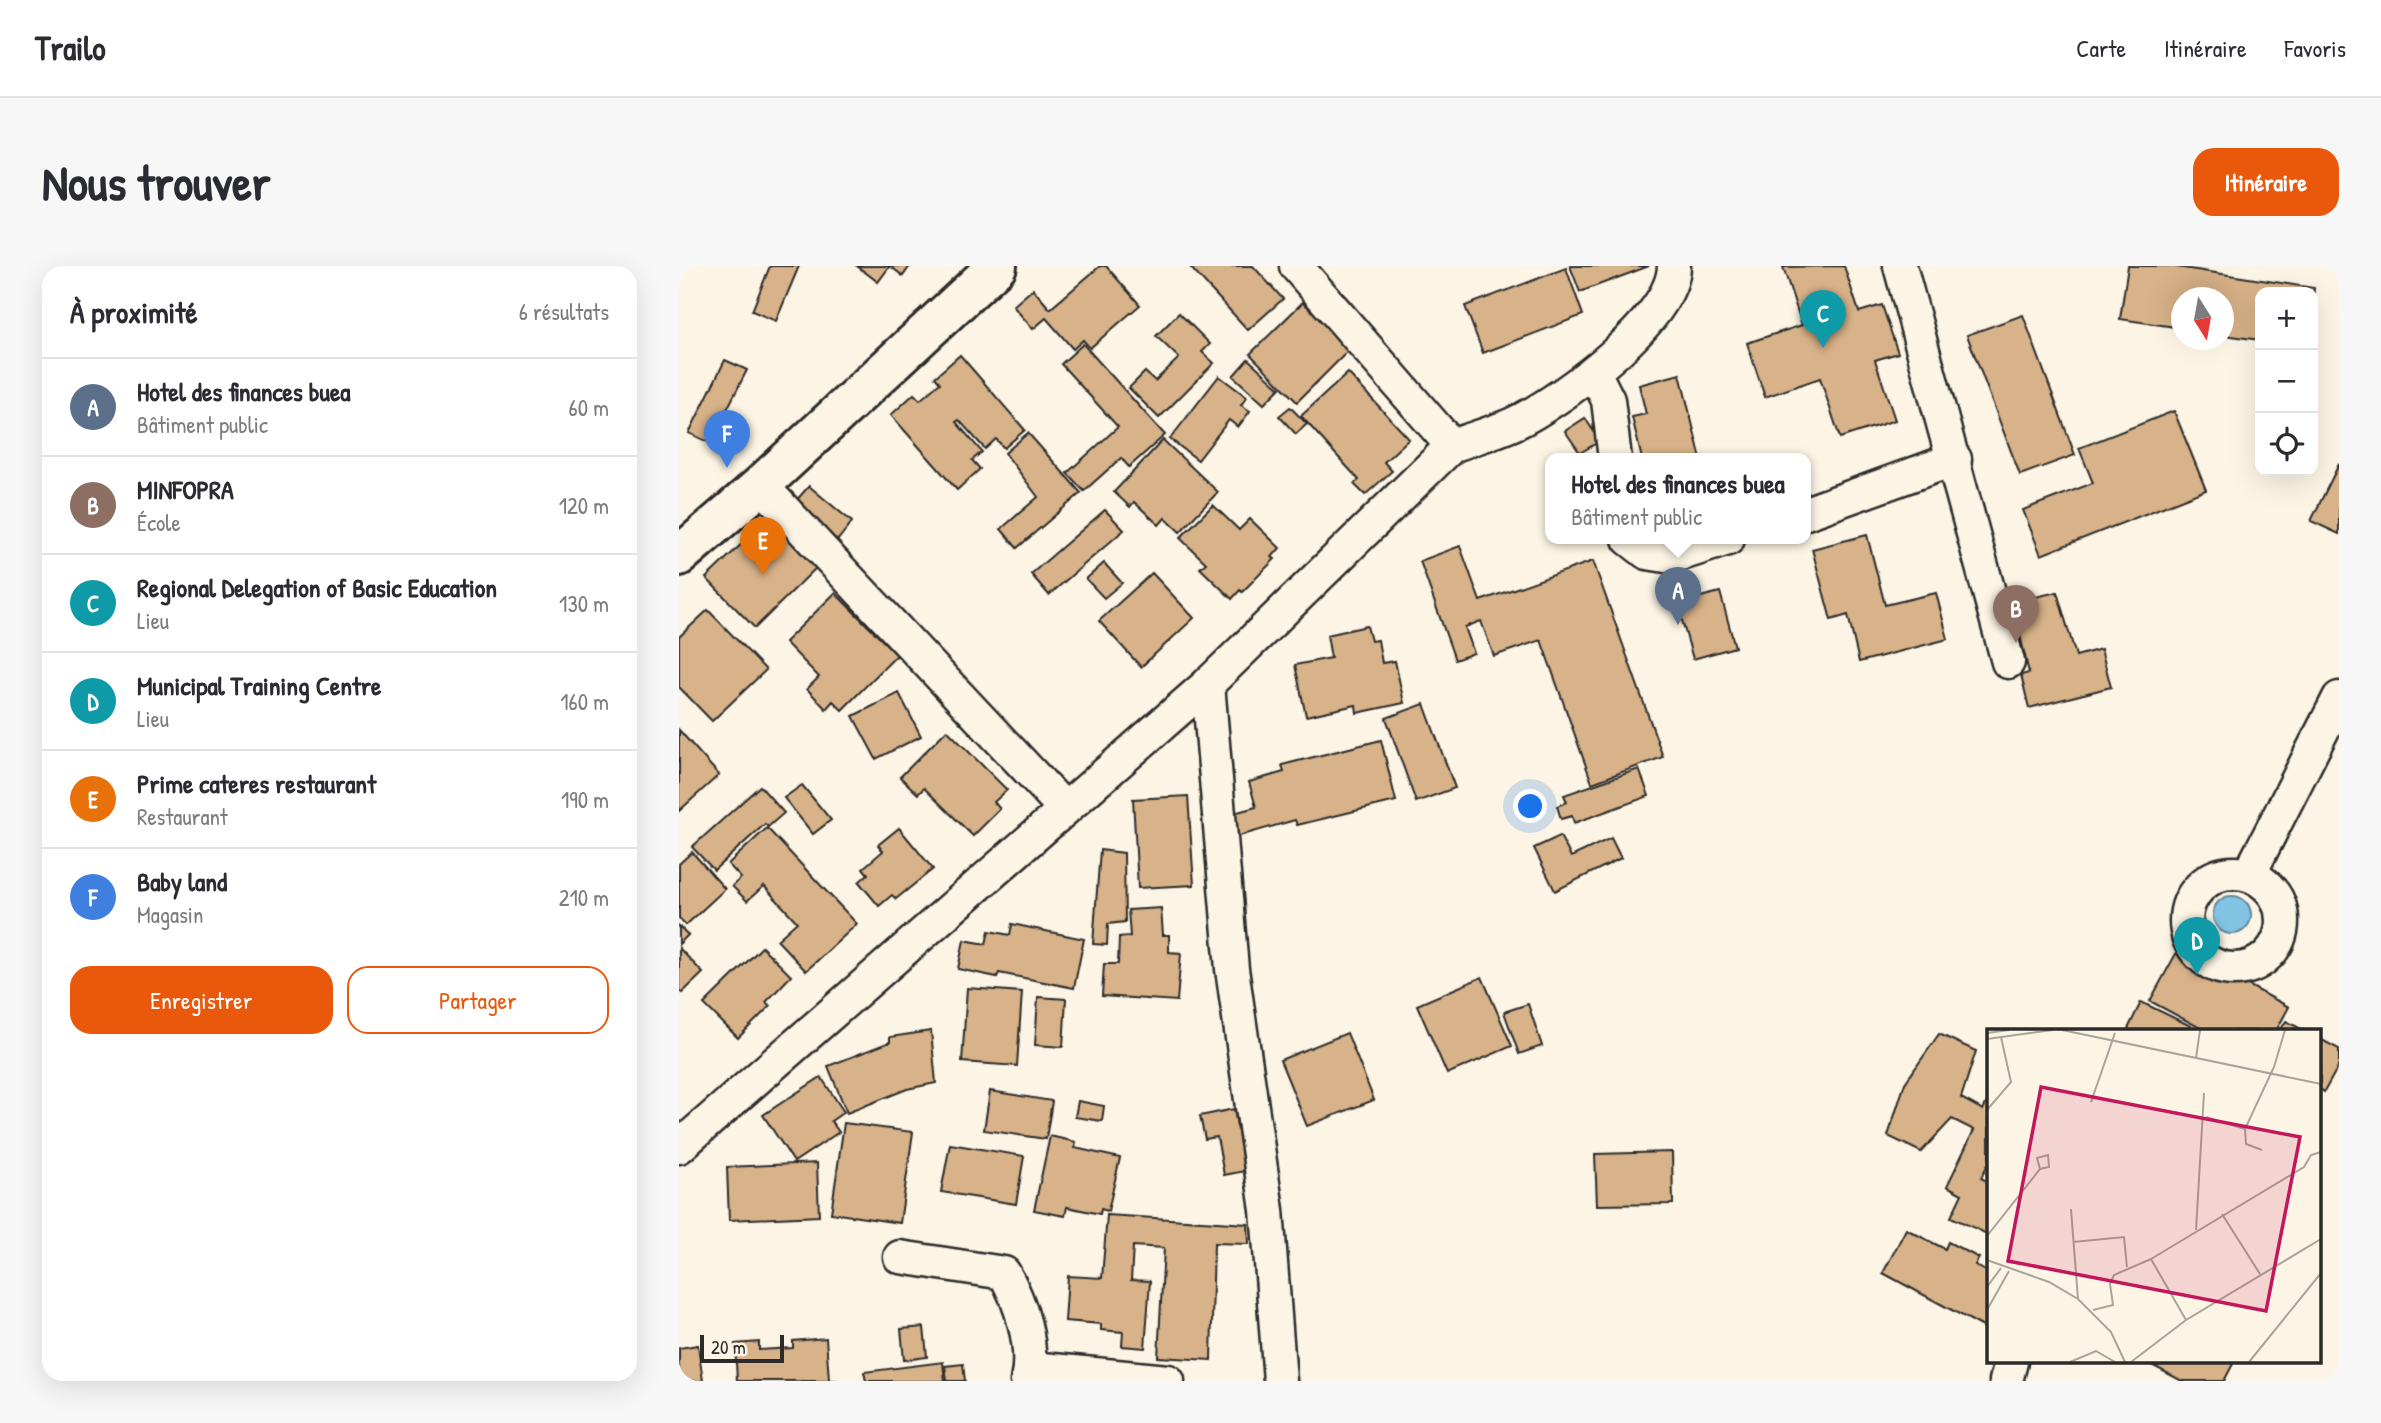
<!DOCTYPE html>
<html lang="fr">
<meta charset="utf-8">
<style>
body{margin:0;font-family:"Patrick Hand",sans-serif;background:#f7f7f7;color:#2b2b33}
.controls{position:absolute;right:21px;top:21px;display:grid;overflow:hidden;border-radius:14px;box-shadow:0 7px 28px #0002}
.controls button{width:63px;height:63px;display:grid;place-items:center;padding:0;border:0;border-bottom:2px solid #e1e1e2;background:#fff;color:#2b2b33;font:35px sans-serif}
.compass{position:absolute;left:1492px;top:21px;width:63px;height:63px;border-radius:50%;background:#fff;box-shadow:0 7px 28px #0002;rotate:169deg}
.scale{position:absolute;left:21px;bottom:18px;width:84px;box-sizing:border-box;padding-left:7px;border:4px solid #2b2b2b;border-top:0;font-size:19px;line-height:24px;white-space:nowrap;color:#2b2b2b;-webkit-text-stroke:5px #fcf5e5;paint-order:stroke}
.you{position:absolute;left:852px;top:541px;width:24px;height:24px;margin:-18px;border:5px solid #fff;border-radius:50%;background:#1a73e8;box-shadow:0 0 0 10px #1a73e833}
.badge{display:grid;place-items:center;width:46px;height:46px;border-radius:50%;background:#ea580c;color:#fff;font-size:23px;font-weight:700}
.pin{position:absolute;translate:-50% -58px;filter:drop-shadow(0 2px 4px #0008)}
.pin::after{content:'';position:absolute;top:37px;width:24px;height:21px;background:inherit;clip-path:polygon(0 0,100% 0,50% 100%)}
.popup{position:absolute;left:866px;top:187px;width:266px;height:91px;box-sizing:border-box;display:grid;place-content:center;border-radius:14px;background:#fff;filter:drop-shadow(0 2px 5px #0005);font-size:23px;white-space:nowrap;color:#7c7c81}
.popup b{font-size:26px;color:#2b2b33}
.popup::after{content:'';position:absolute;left:50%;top:100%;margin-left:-14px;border:14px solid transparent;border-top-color:#fff}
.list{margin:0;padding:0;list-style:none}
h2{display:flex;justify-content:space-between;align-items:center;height:91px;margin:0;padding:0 28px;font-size:30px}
h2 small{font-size:23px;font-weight:400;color:#7c7c81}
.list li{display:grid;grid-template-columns:46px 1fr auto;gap:21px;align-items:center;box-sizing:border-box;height:98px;padding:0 28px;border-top:2px solid #e1e1e2}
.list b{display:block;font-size:26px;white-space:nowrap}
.list p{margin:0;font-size:23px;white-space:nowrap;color:#7c7c81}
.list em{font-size:23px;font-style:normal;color:#7c7c81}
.actions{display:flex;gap:14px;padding:21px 28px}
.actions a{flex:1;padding:16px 0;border:2px solid #ea580c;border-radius:21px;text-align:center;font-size:24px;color:#ea580c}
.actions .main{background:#ea580c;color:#fff}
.icon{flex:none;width:38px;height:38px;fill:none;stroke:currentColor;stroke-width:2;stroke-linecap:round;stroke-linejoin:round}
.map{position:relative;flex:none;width:1660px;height:1115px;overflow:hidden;border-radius:21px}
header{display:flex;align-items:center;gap:42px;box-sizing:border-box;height:98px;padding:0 35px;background:#fff;border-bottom:2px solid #e1e1e2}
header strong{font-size:33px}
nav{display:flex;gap:38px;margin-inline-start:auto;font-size:24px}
.intro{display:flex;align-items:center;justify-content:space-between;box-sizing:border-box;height:168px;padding:0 42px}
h1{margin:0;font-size:49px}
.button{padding:18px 32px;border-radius:21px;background:#ea580c;color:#fff;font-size:24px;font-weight:700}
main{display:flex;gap:42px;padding:0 42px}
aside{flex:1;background:#fff;border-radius:21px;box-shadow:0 7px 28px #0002}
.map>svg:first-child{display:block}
.water{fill:#82c2e3;stroke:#5f8699;stroke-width:2}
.building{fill:#d8b289;stroke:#2b2b2b;stroke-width:2}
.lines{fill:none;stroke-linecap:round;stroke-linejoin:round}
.minor-casing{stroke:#2b2b2b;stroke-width:37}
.primary-casing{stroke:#2b2b2b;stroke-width:44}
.minor{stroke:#fcf5e5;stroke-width:32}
.primary{stroke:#fcf5e5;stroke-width:38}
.inset-road{fill:none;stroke:#a8a49b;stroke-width:2}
.view{fill:#c2185b;fill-opacity:0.15;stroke:#c2185b;stroke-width:3.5}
.inset-edge{fill:none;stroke:#2b2b2b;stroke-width:3.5}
</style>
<header>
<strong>Trailo</strong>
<nav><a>Carte</a><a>Itinéraire</a><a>Favoris</a></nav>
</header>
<div class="intro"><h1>Nous trouver</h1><a class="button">Itinéraire</a></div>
<main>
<aside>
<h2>À proximité<small>6 résultats</small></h2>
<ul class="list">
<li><span class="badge" style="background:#5c6f8a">A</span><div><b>Hotel des finances buea</b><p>Bâtiment public</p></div><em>60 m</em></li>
<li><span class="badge" style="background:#8d6e63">B</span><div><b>MINFOPRA</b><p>École</p></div><em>120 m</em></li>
<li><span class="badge" style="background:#0f9aa8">C</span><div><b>Regional Delegation of Basic Education</b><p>Lieu</p></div><em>130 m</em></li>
<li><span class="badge" style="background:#0f9aa8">D</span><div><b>Municipal Training Centre</b><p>Lieu</p></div><em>160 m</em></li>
<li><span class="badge" style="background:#e8710a">E</span><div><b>Prime cateres restaurant</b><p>Restaurant</p></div><em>190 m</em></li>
<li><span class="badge" style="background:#3f7fe0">F</span><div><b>Baby land</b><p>Magasin</p></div><em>210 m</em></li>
</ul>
<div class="actions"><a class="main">Enregistrer</a><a>Partager</a></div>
</aside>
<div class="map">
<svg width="1660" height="1115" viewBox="0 0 1660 1115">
<rect width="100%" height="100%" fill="#fcf5e5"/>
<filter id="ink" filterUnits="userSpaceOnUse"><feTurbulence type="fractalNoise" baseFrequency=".0143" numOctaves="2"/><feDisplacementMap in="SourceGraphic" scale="14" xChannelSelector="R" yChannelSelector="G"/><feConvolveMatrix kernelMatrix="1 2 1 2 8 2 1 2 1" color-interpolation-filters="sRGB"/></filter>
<g filter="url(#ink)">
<circle class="water" cx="1553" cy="649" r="19"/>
<g class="building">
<polygon points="91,0 120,0 97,55 73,45"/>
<polygon points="178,0 231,0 224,10 211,0 199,16"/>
<polygon points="421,0 427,0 461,39 411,82 404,74 394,83 367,52 354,63 334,40 354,23 371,43"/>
<polygon points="510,0 574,0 604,33 569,64"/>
<polygon points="891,0 970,0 901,26"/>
<polygon points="1165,0 1180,46 1203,39 1219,87 1196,94 1216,154 1161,172 1141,112 1086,131 1068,77 1123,59 1104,1"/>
<polygon points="1449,0 1491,0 1635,22 1634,33 1634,26 1581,26 1581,74 1545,69 1545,32 1503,32 1503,62 1441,53"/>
<polygon points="887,2 904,49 804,87 786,40"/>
<polygon points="624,36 671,83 618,136 571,88"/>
<polygon points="500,47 531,78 523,86 535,97 480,152 450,122 466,106 476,115 500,92 477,70"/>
<polygon points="1344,49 1396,189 1341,209 1288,69"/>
<polygon points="404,78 486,169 450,201 442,192 405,225 388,207 439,161 382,98"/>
<polygon points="281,89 346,164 325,182 317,173 306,183 280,154 277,156 303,186 293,194 301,203 278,224 212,149 235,128 241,134 261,117 256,111"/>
<polygon points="569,93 601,122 585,138 554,110"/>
<polygon points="46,94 68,104 31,177 10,167"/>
<polygon points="669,107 730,173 705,196 713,205 686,229 675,218 680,214 622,150"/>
<polygon points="1001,108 1022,193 963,193 953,151 967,148 960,119"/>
<polygon points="540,110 568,131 562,139 571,145 559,161 550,154 519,194 491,173"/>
<polygon points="611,141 628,158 617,168 600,150"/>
<polygon points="1495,145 1527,224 1362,289 1344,244 1414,217 1400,182"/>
<polygon points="906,152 921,175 901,187 886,165"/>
<polygon points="349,167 402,227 338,282 322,263 359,231 326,187"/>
<polygon points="484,174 539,226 501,266 486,252 480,259 455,236 451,241 435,226"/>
<polygon points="1660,198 1660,268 1632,255"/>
<polygon points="130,220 173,256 158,275 115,237"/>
<polygon points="534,239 560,264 571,253 601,282 593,291 596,293 563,326 561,324 553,333 521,302 527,297 501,272"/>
<polygon points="426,244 445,264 370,329 352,308"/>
<polygon points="91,251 139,300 76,362 27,312"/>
<polygon points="1188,269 1206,339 1257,327 1269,373 1180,396 1169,349 1152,354 1133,283"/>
<polygon points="781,280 801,335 914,295 984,491 913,517 862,374 815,390 802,355 786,361 795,387 776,394 741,295"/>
<polygon points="425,297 443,317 425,332 407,313"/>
<polygon points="473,307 515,352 462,401 420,355"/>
<polygon points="1041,326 1056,381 1014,393 998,337"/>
<polygon points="1378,326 1397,390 1422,383 1432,421 1350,442 1342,409 1350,407 1336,348 1343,347 1340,335"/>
<polygon points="156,327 218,389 163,444 154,435 147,443 128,423 140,411 106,376"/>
<polygon points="29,344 87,404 33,455 0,421 0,371"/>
<polygon points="688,360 692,375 699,374 703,397 716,395 725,437 678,447 677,439 627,450 616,399 652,392 648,369"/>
<polygon points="220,427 242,470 197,493 174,450"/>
<polygon points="745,438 776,522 737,536 707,452"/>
<polygon points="0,464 40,509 0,545"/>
<polygon points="268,464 328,524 315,536 321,543 294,570 245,522 239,528 221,511"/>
<polygon points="702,474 717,535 618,559 616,554 557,571 551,548 577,541 570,516 605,506 603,499"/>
<polygon points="960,503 970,530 895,557 893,550 882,553 878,540 888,536 885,529"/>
<polygon points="123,519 152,554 134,568 105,532"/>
<polygon points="81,520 105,547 89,561 86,558 35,604 13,581"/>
<polygon points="509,530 515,619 459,622 454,533"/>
<polygon points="88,562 178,658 127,705 98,674 118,656 85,620 68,635 53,620 62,612 49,598"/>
<polygon points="220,562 254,603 217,633 213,629 200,640 180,616 189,608 184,602 204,585 199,579"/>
<polygon points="881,570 892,591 932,572 942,592 876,625 855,582"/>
<polygon points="421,584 445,587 446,656 429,658 428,679 414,678"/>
<polygon points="13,586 46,623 7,659 0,652 0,598"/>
<polygon points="482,642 484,669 490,669 490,686 502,687 498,735 423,730 425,698 439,698 440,671 451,670 449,644"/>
<polygon points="333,658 405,673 395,722 320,707 318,711 279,703 285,674 307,678 310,665 331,669"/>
<polygon points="0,660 9,669 0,678"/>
<polygon points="83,681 112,710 87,736 91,740 59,772 25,738"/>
<polygon points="0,682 24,707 3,727 0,724"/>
<polygon points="1500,682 1610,741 1597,765 1527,765 1471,735"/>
<polygon points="803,711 833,780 768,808 738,739"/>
<polygon points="288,722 343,726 338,800 283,796"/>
<polygon points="359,731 387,733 384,781 356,779"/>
<polygon points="1462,736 1512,760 1510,765 1448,765"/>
<polygon points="849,738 863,780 840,788 825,746"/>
<polygon points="1607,755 1626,765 1601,765"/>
<polygon points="252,765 257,817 228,823 168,847 149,800 211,776 211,771"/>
<polygon points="668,767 695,834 628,860 601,794"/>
<polygon points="1260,768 1297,785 1282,832 1304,844 1310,832 1310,896 1302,912 1310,916 1310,969 1272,951 1283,928 1268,920 1295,864 1273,853 1242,886 1209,870 1226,817"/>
<polygon points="1641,773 1660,783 1660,799 1645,826 1641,823"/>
<polygon points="142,811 165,846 152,855 160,866 115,896 84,849"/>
<polygon points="311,825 373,835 367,873 305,864"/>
<polygon points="399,835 425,840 423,855 396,851"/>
<polygon points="555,843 566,905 545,909 538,871 526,873 521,850"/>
<polygon points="165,857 234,866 221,957 152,947"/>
<polygon points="371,870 397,876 396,882 441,892 429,945 422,943 421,948 388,941 386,950 355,944"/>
<polygon points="271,878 345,890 337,938 262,926"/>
<polygon points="993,886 994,938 918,939 916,888"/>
<polygon points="138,897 140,950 50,954 48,901"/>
<polygon points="428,949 569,958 570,978 535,977 532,1094 479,1091 485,982 454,980 452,1014 471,1015 466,1082 443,1080 444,1066 422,1064 422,1058 386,1055 389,1010 423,1012"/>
<polygon points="1227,963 1266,983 1269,976 1300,992 1296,999 1310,1007 1308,1063 1204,1007"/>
<polygon points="245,1061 248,1091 225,1094 222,1063"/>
<polygon points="147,1072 150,1114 161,1115 58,1115 56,1078 80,1076 80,1084 114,1082 114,1075"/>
<polygon points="19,1079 24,1115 0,1115 0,1082"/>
<polygon points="264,1096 266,1115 187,1115 185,1106"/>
<polygon points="1467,1096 1555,1096 1545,1115 1503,1115"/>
<polygon points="284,1098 286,1115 268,1115 266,1100"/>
</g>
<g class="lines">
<g class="minor-casing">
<g id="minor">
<polyline points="1221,0 1329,396"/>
<polyline points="915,106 929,134 936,193"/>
<path d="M773,180C796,171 822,165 844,153C888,129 994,54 995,0"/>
<polyline points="82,219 386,543"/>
<polyline points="1127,247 1276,193"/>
<polyline points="950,273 968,287 993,291 1049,273"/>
<polyline points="529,418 553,703 588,944 601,1115"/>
<circle cx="1555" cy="655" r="48"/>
<polyline points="1570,609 1660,432"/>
<polyline points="0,881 529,418 773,180 617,0"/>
<path d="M221,991L325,1007C342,1036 356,1081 348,1115"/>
<polyline points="352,1102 489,1115"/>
<polyline points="1327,1115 1332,1096"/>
</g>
</g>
<g class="primary-casing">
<polyline id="primary" points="0,290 82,219 318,0"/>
</g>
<use href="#minor" class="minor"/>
<use href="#primary" class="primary"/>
</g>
</g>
<g transform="translate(1308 763)">
<rect width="334" height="334" fill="#fcf5e5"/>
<path class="inset-road" d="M75,1L334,55M0,4L22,1M0,10L66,1M209,29L213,1M104,73L128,4M0,81L24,53L14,8M219,88L258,100M275,121L259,115L258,100L287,38L298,1M84,180L91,270M235,185L273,245M209,201L217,64M0,207L53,140L62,138L61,126L50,129L53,140M86,213L137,208L140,238M0,231L62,253L91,270L124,303L138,333M0,258L14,239M0,281L22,242M106,281L126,276L123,255L127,246L164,230M199,291L164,230L317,138L324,126L334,123M83,333L109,322L128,333M144,333L199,291L334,210M262,333L334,244"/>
<path class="view" d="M54,58L313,108L279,282L21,232Z"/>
<rect width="334" height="334" class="inset-edge"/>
</g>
</svg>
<div class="controls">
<button>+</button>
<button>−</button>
<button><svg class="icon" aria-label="locate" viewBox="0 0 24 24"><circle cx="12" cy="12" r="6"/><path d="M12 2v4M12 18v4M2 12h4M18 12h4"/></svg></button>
</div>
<svg class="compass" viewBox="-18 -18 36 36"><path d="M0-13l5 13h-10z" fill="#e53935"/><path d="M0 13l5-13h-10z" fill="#7c7c81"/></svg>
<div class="scale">20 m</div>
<div class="you"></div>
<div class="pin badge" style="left:999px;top:359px;background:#5c6f8a">A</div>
<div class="popup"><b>Hotel des finances buea</b>Bâtiment public</div>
<div class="pin badge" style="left:1337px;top:377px;background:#8d6e63">B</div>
<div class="pin badge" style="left:1144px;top:82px;background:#0f9aa8">C</div>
<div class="pin badge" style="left:1518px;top:709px;background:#0f9aa8">D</div>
<div class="pin badge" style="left:84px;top:309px;background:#e8710a">E</div>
<div class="pin badge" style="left:48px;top:202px;background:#3f7fe0">F</div>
</div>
</main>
